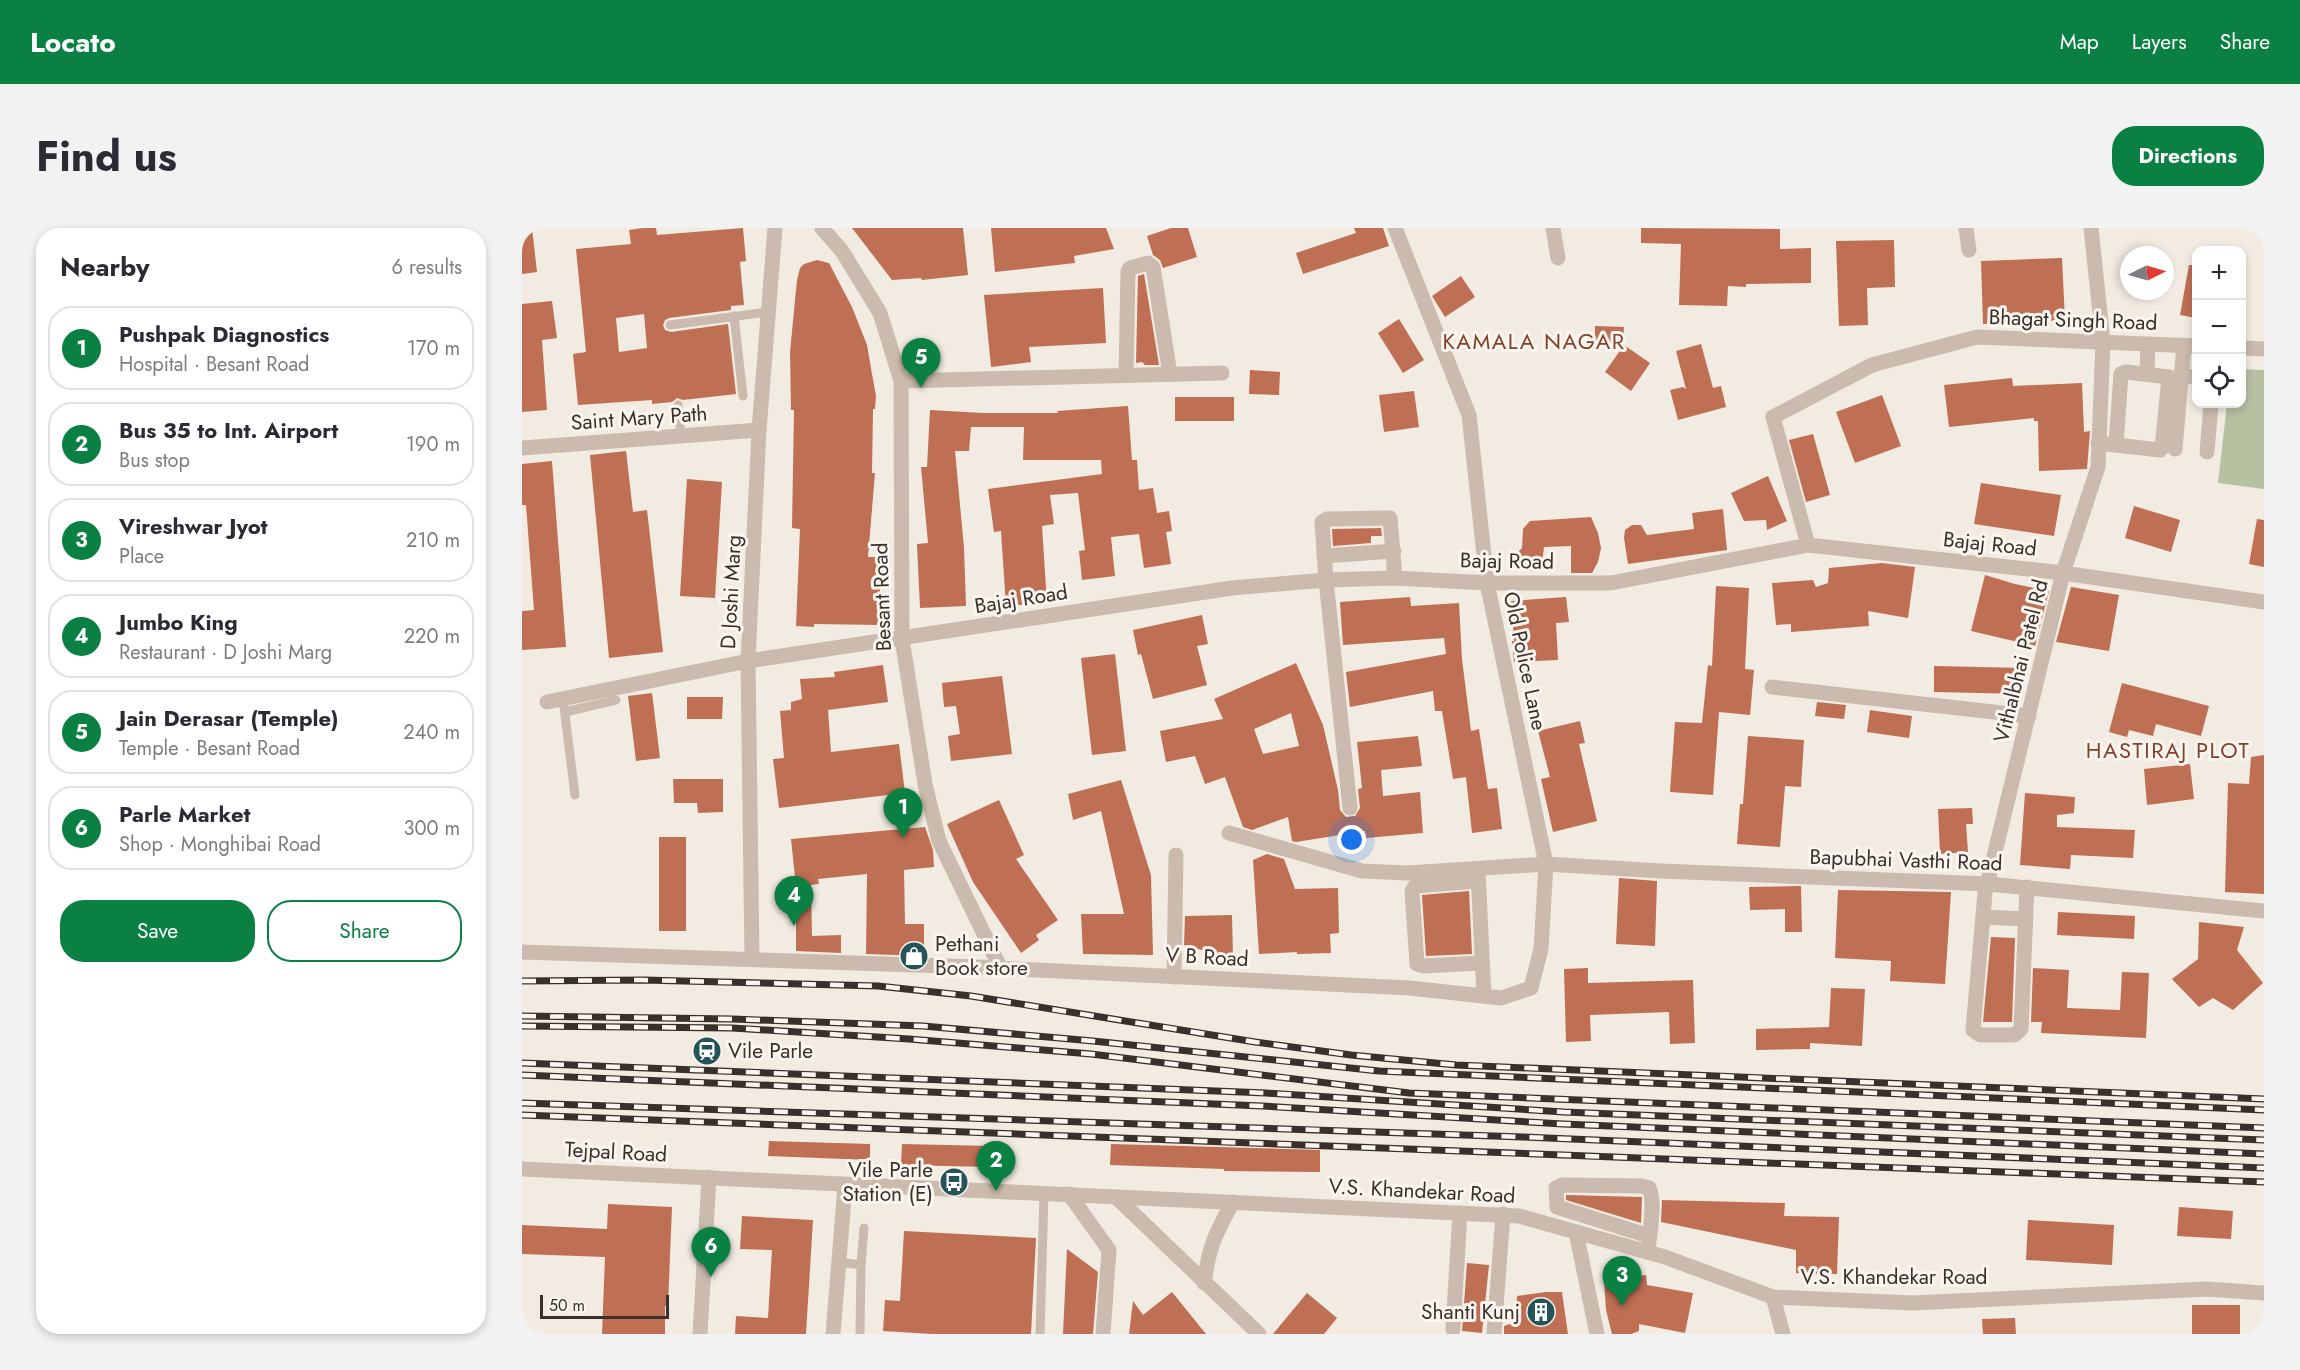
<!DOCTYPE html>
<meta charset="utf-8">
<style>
body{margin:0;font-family:Jost,sans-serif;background:#f2f2f3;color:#2b2b33}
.controls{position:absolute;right:18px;top:18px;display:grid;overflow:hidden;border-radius:12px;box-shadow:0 3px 9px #0003}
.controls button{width:54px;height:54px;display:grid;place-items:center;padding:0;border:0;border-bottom:2px solid #e1e1e2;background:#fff;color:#2b2b33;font:30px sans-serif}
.compass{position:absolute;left:1598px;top:18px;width:54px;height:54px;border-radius:50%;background:#fff;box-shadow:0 3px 9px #0003;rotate:85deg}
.scale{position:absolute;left:18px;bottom:15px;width:129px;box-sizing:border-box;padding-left:6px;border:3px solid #39302c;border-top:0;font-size:16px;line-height:21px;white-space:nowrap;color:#39302c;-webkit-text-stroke:4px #faf5ee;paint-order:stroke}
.you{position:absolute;left:830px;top:612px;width:21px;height:21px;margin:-15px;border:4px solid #fff;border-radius:50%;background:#1a73e8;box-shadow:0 0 0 9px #1a73e833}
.badge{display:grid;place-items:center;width:39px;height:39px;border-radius:50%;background:#0b8043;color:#fff;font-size:20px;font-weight:700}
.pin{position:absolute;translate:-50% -50px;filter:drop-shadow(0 2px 3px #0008)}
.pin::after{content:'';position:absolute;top:32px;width:21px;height:18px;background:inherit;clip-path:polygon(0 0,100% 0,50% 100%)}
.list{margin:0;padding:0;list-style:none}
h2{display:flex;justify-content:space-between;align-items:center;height:78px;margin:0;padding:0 24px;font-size:26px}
h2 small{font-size:20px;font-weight:400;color:#7c7c81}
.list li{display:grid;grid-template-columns:39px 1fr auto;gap:18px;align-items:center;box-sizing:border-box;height:84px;margin:0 12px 12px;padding:0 12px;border:2px solid #e1e1e2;border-radius:24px}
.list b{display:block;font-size:22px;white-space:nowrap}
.list p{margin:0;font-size:20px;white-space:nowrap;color:#7c7c81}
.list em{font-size:20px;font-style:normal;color:#7c7c81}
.actions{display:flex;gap:12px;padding:18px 24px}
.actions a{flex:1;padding:14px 0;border:2px solid #0b8043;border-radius:24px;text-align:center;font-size:21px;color:#0b8043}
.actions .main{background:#0b8043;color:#fff}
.icon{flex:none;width:33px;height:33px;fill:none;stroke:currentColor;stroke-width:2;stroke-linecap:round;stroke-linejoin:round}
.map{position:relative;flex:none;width:1742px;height:1106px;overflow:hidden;border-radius:24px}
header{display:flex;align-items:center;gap:36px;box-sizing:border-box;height:84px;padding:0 30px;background:#0b8043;color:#fff}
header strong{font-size:28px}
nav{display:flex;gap:33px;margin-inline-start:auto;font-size:21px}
.intro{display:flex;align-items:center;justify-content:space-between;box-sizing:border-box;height:144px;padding:0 36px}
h1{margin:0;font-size:42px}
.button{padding:15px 27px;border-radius:24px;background:#0b8043;color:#fff;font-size:21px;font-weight:700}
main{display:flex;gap:36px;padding:0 36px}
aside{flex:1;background:#fff;border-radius:24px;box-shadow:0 3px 9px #0003}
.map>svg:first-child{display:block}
.green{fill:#b6c1a2}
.building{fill:#be6f54;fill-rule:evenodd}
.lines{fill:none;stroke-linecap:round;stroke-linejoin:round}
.service{stroke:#cabbae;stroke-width:9}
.minor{stroke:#cabbae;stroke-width:15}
.tertiary{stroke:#cabbae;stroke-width:15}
.rail-casing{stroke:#39302c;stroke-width:7}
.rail{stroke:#faf5ee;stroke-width:4.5;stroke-dasharray:14;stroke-linecap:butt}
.labels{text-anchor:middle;stroke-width:6;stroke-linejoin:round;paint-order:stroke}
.street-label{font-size:21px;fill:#39302c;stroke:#faf5ee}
.poi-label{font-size:21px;fill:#39302c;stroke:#faf5ee;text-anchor:start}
.neighbourhood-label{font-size:22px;letter-spacing:1.5px;fill:#84412a;stroke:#faf5ee}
</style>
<header>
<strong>Locato</strong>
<nav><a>Map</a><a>Layers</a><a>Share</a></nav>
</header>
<div class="intro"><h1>Find us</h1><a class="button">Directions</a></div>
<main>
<aside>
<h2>Nearby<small>6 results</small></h2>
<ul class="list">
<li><span class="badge">1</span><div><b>Pushpak Diagnostics</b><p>Hospital · Besant Road</p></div><em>170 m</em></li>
<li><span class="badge">2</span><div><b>Bus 35 to Int. Airport</b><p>Bus stop</p></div><em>190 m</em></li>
<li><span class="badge">3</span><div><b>Vireshwar Jyot</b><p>Place</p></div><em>210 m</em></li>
<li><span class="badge">4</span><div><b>Jumbo King</b><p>Restaurant · D Joshi Marg</p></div><em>220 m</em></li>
<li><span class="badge">5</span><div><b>Jain Derasar (Temple)</b><p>Temple · Besant Road</p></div><em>240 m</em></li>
<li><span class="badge">6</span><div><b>Parle Market</b><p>Shop · Monghibai Road</p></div><em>300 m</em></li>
</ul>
<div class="actions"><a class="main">Save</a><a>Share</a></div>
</aside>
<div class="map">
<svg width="1742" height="1106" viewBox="0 0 1742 1106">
<rect width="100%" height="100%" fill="#f2ebe2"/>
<polygon class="green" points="1720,141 1742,142 1742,261 1696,255 1705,176 1720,176"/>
<g class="building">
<polygon points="0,0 10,0 15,44 0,46"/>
<path d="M121,0H134L135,7L221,0L224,33L218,34L222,77L209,78V82L147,90L143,92L141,97L143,102L149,104L206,96L214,166L161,172L155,170L150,174L130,176V172L56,177L51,126L64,124L54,21L109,16L107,2ZM122,86L125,120L97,124L94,90Z"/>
<polygon points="330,0 441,0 446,47 400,52 399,50 370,52"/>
<polygon points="469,0 584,0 592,21 552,28 553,35 473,44"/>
<polygon points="649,0 666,0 675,29 641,40 638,32 631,27 625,8"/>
<polygon points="832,0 861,0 867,18 781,46 774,25 834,5"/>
<polygon points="1119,0 1258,1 1258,21 1289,20 1289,55 1224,56 1224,59 1206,58 1205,78 1157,77 1159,16 1119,15"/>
<polygon points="1372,12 1373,59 1345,60 1346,97 1317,98 1314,13"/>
<polygon points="1540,30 1543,92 1461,96 1459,33"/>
<polygon points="295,32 307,35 330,79 345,117 350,146 354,168 353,181 351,181 350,245 353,245 346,329 358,329 358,397 292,396 292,399 274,398 278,301 270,300 272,182 269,182 268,124 275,52 278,40 282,36"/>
<polygon points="1667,37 1674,37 1674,90 1658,87"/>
<polygon points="622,46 637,137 623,137 620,134 614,135 616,48"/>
<polygon points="939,48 953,69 923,89 910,68"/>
<polygon points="581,60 584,115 507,119 509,134 469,139 462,67"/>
<polygon points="30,73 35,110 20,112 25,182 0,184 0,76"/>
<polygon points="877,91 902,132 881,145 856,105"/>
<polygon points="1073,98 1102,99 1101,116 1073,116"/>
<polygon points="1179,116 1191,160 1199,158 1204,179 1156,192 1148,162 1161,159 1164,161 1154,123"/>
<polygon points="1102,117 1128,135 1109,163 1083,144"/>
<polygon points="728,142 758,144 757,167 727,166"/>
<polygon points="1490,150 1491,158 1560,155 1562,204 1568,203 1565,241 1517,243 1516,193 1512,193 1512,190 1427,199 1422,157"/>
<polygon points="892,163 897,199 862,204 857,167"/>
<polygon points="1360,167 1379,218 1333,235 1314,184"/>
<rect x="653" y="169" width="59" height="24"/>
<polygon points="606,178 610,232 615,232 617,262 631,260 635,285 647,283 650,303 644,304 649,336 622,340 617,306 589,309 593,348 560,352 557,323 563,322 556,265 528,267 532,296 520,298 525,375 484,378 479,303 472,304 466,261 580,246 579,232 501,232 502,199 449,199 447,223 433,223 442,320 444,378 398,380 395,316 406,315 399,239 405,239 408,182 461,185 536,185 535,183"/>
<polygon points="1291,206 1308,267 1284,274 1267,212"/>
<polygon points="104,223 111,284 125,282 141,424 87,430 68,227"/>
<polygon points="30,233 44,419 0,422 0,383 12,382 4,277 0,277 0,236"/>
<polygon points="1246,248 1265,293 1245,302 1244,292 1222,293 1209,265"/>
<polygon points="165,251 200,254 193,370 158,368"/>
<polygon points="1459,255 1539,267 1532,308 1452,296"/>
<polygon points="1612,278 1658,292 1649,324 1603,310"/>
<polygon points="1201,281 1205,322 1106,336 1102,310 1103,302 1110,297 1119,297 1125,307 1172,301 1170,285"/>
<polygon points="1069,289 1076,305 1079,320 1076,334 1070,345 1049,345 1049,318 1022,319 1020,335 1013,342 1003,343 994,332 995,325 1000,320 1001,301 1008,293"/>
<polygon points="1735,291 1742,292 1742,339 1727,336"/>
<polygon points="859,300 860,308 849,308 849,315 811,318 810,301"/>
<polygon points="1360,335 1393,339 1386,390 1346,383 1347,398 1269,404 1269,396 1254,397 1250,355 1291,352 1294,359 1306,355 1307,340"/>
<polygon points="1463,347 1493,356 1527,363 1513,418 1449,403"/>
<polygon points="1194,358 1227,360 1223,441 1232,442 1228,487 1197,484 1191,567 1148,564 1153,494 1180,495 1186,437 1190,438"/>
<polygon points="1549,359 1597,367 1587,423 1534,414"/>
<polygon points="888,369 889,378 937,375 940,431 949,503 957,501 966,561 975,560 980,601 950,605 944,549 931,551 920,483 913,483 911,463 828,479 824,444 924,426 922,410 821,417 818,374"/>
<polygon points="1044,369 1047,394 1034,395 1036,432 992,434 990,413 992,413 989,373"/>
<polygon points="680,387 686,416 675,418 685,457 631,471 619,426 616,427 611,402"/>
<polygon points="593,426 604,523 570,527 559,430"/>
<path d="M774,435L801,497L816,562L818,582L824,589L833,588L838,580L836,561L840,560L835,514L896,508L900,538L859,542L861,568L898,564L901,605L844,610L843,603L774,614L770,613L766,589L730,602L721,599L703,549L683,556L673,528L644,534L638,503L701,491L692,471ZM769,485L777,518L741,526L732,501Z"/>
<polygon points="361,437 366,474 306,482 309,524 377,516 383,565 257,580 251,531 262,530 258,483 269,482 269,474 280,471 278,451 313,449 312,444"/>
<polygon points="1412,438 1503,440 1501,466 1412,464"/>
<polygon points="480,448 490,526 429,533 426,508 438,506 434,478 422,479 420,455"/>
<polygon points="1600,455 1687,478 1679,508 1634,496 1631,508 1607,502 1605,509 1587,504"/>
<polygon points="130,465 138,530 114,533 106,468"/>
<polygon points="165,469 201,469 200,491 165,491"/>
<polygon points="1295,474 1324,477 1322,491 1293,488"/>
<polygon points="1348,482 1390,488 1387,510 1345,504"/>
<polygon points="1058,493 1063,515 1057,516 1075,593 1031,604 1019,551 1028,549 1016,503"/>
<polygon points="1226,508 1282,512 1279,559 1263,558 1258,619 1215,616 1218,576 1221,576"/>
<polygon points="1742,527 1742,666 1703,664 1706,555 1727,556 1729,529"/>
<polygon points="1668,536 1672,571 1625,577 1622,541"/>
<polygon points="151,551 201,551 201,584 176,585 175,575 152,575"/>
<polygon points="599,552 629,647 631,727 561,726 559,686 602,686 579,583 551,592 546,566"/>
<polygon points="1503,565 1553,569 1552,585 1535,587 1535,599 1613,602 1611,630 1549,627 1548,641 1498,637"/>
<polygon points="477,572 502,627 494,631 536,692 514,707 517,712 499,725 451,654 425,596"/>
<polygon points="1450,580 1451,596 1444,596 1446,624 1418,626 1416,581"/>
<polygon points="403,599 411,622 412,639 382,642 383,696 402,696 402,728 344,726 345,646 296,651 297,656 289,657 290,708 319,707 319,725 274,723 274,669 275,668 269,611"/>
<rect x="137" y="609" width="27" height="94"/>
<polygon points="745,626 762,631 773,661 816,660 817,705 808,706 809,725 775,726 775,724 737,726 731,632"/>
<polygon points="1097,650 1135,653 1133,718 1094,716"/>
<polygon points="1279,658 1280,704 1263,704 1263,681 1228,682 1227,659"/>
<polygon points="1316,662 1429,664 1423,756 1368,753 1369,733 1313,730"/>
<polygon points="947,663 950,726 904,728 900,667"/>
<polygon points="1536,684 1613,688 1612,711 1535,707"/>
<polygon points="710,687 711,731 662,717 663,688"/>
<polygon points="1677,694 1722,699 1715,722 1741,755 1711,782 1691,770 1677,779 1650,751 1676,731"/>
<polygon points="1469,709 1493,710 1490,794 1461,794"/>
<polygon points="1066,740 1066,755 1171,752 1173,815 1148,816 1147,784 1068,787 1069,813 1044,814 1042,741"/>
<polygon points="1511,740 1547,742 1545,780 1598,782 1600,744 1627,745 1624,810 1519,805 1520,794 1509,794"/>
<polygon points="1309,760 1343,761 1340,818 1288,815 1288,821 1234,822 1234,801 1307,799"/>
<polygon points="247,913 348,916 348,932 246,928"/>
<polygon points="380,916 470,918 469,939 379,937"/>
<polygon points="589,916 798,922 798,944 702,943 702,941 588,937"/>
<polygon points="1044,967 1120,969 1119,995 1044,972"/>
<polygon points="1140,972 1263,975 1262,988 1317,989 1315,1046 1274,1045 1274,1022 1139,994"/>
<polygon points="86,976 150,979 146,1078 143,1078 143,1106 80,1106 83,1029 0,1026 0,997 85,1001"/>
<polygon points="1657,979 1711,983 1709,1011 1655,1008"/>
<polygon points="220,988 291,992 284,1106 213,1106 214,1088 246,1090 250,1022 218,1021"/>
<polygon points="1506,992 1592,997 1590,1037 1504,1032"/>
<polygon points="382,1003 514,1010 509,1106 410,1106 361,1103 363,1072 378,1073"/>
<polygon points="545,1021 576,1044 571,1106 541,1106"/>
<polygon points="945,1035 967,1037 960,1105 940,1103"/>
<polygon points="1124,1047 1125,1057 1171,1065 1163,1105 1117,1096 1117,1103 1109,1106 1090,1106 1084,1082 1082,1053"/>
<polygon points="650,1064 684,1106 607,1106 611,1073 621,1087"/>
<polygon points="1024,1064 1040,1064 1046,1106 982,1106 982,1098 994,1094 995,1068"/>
<polygon points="785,1065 815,1090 802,1106 751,1106"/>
<rect x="1670" y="1077" width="48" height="29"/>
<polygon points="1493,1090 1494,1106 1461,1106 1460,1091"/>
</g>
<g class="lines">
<g class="service">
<polyline points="212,88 221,168"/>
<polyline points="148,97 246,84"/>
<polyline points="156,177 159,208"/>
<polyline points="41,471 53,567"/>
<polyline points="43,484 94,472"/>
<polyline points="316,1034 339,1037 342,1000"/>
<polyline points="338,1106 339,1037"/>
<polyline points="518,1106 522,965"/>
</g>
<g class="minor">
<polyline points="300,0 320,23 358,85 379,153 380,411 403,556 417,613 479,741"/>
<polyline points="1031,0 1036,30"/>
<polyline points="1444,0 1447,22"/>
<polyline points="1720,120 1742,121"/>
<polyline points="1625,146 1626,116"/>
<polyline points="604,147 606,43 608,40 626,35 631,39 648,146"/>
<polyline points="1659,148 1674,149"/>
<polyline points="379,153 700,145"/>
<polyline points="1576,215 1638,222 1640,220 1647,149 1604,144 1599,146 1594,217"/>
<polyline points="0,220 237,202"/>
<polyline points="1653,221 1662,117"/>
<polyline points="1685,224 1689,176"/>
<polyline points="1286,317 1251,189 1350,137 1455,109 1674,118"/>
<polyline points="802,328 872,323"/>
<polyline points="1250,459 1507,488"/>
<polyline points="25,474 226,433 710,360 804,352 873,350 965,355 1089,355 1286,317 1541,345 1742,374"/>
<polyline points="828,580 804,352 800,294 805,291 868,290 873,350"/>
<polyline points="707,605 840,643 885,645 1024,636 1139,643 1467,656 1742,683"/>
<polyline points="956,643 962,768"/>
<polyline points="956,653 893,658 890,663 895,736 901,738 960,735"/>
<polyline points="1505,659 1499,801 1492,807 1458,807 1451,802 1463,665 1541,345 1576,239 1581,114 1569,0"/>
<polyline points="1461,689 1504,691"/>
<polyline points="0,724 455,739 888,760 979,770 1009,760 1019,721 1024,636 965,355 947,187 873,0"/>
<polyline points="230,731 226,433 237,202 253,0"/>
<polyline points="652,749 654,627"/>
<polyline points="547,966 587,1022 581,1106"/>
<polyline points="594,969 737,1106"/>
<polyline points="1054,1004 1143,1029 1251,1069 1391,1075 1685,1061 1742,1065"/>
<path d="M1126,1024C1127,1009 1134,973 1127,960L1120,958L1040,957L1034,960L1035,979L1127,1008"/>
<path d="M682,1055C687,1019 693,1006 711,974"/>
<polyline points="1251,1069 1261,1106"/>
<polyline points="931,1101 938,985"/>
<polyline points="178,1106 187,949"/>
<polyline points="311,1106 323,958"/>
<polyline points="972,1106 981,986"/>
</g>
<polyline class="tertiary" points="0,941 997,988 1054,1004 1075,1106"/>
<g class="rail-casing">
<g id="rail">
<polyline points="0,753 121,752 356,758 449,768 733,814 829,827 934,837 1742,871"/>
<polyline points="0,788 210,791 401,798 571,813 857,843 1742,882"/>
<polyline points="0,798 210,800 387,811 569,826 887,865 1742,900"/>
<polyline points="0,835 744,865 1042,884 1742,912"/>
<polyline points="0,847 740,878 1041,896 1742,926"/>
<polyline points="0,875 1001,909 1742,940"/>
<polyline points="0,887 1742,954"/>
</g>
</g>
<use href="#rail" class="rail"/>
</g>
<defs>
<g id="shop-disc" transform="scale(1.5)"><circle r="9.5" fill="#245459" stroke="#faf5ee"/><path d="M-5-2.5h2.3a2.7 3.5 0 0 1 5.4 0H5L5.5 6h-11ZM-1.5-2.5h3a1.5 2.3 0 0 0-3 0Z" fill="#fff"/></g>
<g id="station-disc" transform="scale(1.5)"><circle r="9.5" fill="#245459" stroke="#faf5ee"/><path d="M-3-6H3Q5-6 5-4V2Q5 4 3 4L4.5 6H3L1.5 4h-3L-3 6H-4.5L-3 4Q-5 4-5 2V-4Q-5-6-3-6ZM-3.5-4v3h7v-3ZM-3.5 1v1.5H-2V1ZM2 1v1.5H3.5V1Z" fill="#fff"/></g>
<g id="bus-disc" transform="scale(1.5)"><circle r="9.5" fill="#245459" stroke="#faf5ee"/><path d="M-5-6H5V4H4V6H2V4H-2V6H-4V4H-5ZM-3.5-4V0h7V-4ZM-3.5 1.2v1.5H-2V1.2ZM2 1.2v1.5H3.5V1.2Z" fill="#fff"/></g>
<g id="building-disc" transform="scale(1.5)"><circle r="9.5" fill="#245459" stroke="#faf5ee"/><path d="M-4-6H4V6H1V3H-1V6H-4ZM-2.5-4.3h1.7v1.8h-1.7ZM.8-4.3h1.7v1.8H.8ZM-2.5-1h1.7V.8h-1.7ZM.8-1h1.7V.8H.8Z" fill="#fff"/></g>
</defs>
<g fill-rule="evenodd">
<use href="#shop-disc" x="392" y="728"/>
<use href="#station-disc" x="185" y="823"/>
<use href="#bus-disc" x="432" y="954"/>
<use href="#building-disc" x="1019" y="1084"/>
</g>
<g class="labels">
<g class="street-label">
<text transform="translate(1551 92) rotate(2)" y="7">Bhagat Singh Road</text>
<text transform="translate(117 190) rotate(-4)" y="7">Saint Mary Path</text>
<text transform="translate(1468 316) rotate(6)" y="7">Bajaj Road</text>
<text transform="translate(985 333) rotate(1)" y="7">Bajaj Road</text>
<text transform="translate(209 364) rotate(-87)" y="7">D Joshi Marg</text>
<text transform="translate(360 369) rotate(-92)" y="7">Besant Road</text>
<text transform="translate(499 371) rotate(-9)" y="7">Bajaj Road</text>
<text transform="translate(1003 433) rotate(78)" y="7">Old Police Lane</text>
<text transform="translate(1499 433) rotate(-76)" y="7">Vithalbhai Patel Rd</text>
<text transform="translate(1384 632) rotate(2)" y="7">Bapubhai Vasthi Road</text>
<text transform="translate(685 729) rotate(3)" y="7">V B Road</text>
<text transform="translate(94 924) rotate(3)" y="7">Tejpal Road</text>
<text transform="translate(900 963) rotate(3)" y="7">V.S. Khandekar Road</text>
<text x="1372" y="1056">V.S. Khandekar Road</text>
</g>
<g class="poi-label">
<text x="413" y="723">Pethani<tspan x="413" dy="24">Book store</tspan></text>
<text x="206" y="830">Vile Parle</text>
<text x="411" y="949" text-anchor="end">Vile Parle<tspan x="411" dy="24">Station (E)</tspan></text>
<text x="998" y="1091" text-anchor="end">Shanti Kunj</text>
</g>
<g class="neighbourhood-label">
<text x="1012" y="121">KAMALA NAGAR</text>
<text x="1646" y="530">HASTIRAJ PLOT</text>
</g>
</g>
</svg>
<div class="controls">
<button>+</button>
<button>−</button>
<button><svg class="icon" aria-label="locate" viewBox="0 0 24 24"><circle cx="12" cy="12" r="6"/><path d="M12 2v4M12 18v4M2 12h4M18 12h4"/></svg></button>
</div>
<svg class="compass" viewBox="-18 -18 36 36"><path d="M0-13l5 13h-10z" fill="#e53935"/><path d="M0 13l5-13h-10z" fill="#7c7c81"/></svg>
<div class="scale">50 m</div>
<div class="you"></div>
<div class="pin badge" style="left:381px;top:610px">1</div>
<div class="pin badge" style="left:474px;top:963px">2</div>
<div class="pin badge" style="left:1100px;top:1078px">3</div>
<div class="pin badge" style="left:272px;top:698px">4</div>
<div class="pin badge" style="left:399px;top:160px">5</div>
<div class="pin badge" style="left:189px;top:1049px">6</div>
</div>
</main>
